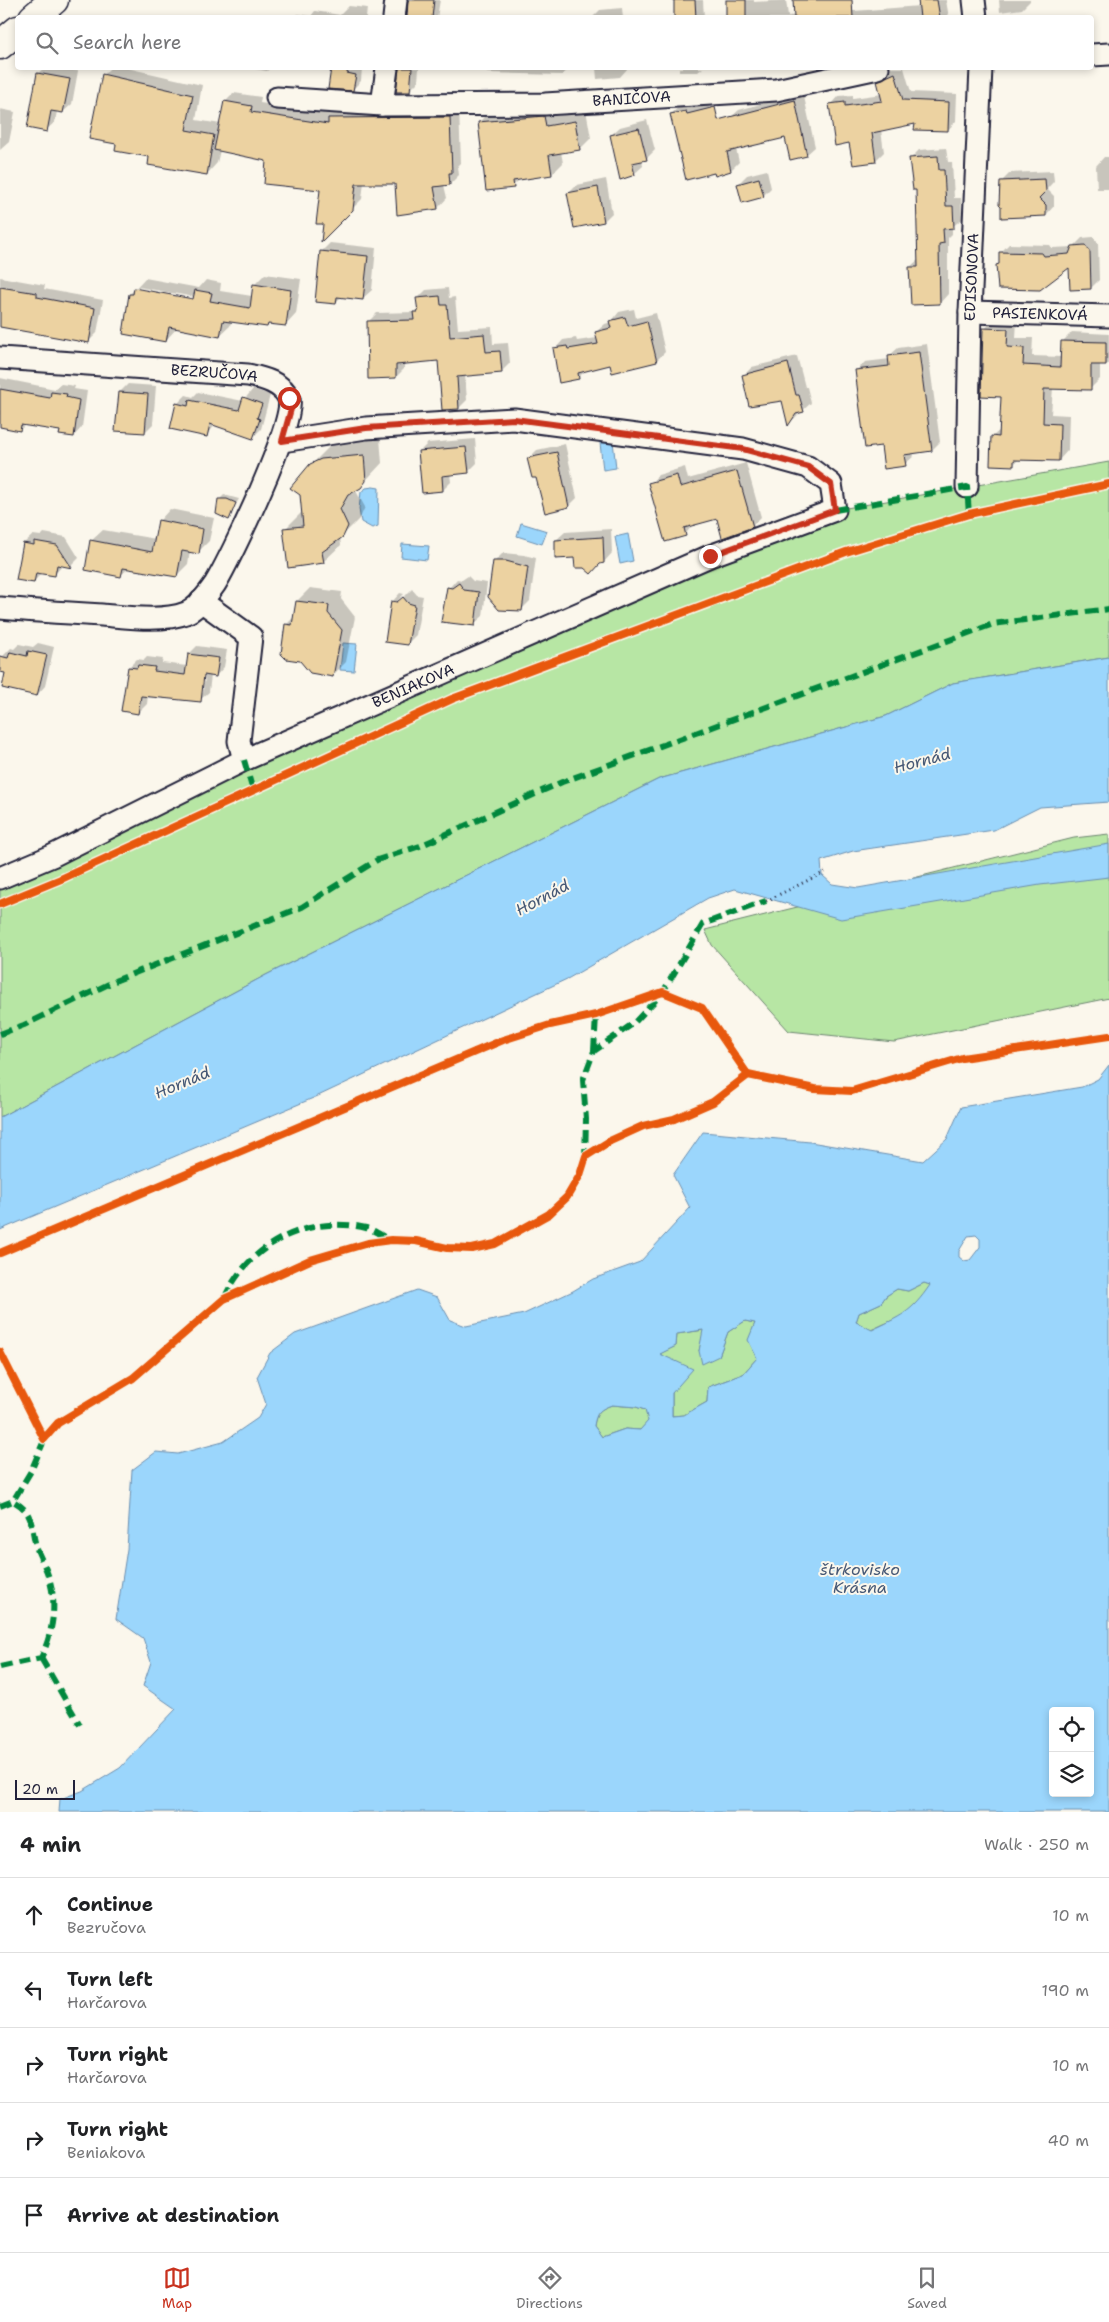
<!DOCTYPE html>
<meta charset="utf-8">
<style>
body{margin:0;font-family:"Shantell Sans",sans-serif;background:#f6f6f6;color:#202124}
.controls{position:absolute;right:15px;bottom:15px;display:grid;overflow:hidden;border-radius:5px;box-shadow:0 2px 8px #0003}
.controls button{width:45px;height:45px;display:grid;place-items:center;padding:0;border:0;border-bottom:1px solid #e0e0e0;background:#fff;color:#202124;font:25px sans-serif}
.scale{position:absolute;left:15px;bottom:12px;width:60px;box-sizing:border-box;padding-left:5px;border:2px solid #22223b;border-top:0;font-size:14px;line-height:18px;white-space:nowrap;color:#22223b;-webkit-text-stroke:4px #fbf7ec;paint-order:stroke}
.stop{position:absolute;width:15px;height:15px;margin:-11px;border:4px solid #c8321e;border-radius:50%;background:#fff}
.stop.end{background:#c8321e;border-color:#fff;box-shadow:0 1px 5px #0008}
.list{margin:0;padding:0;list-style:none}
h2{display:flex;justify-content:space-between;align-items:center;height:65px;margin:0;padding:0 20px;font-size:21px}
h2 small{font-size:16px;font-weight:400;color:#757577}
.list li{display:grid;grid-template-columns:32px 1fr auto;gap:15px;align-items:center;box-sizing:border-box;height:75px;padding:0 20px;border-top:1px solid #e0e0e0}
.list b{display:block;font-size:19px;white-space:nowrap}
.list p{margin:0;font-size:16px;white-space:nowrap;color:#757577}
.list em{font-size:16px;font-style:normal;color:#757577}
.icon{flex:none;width:28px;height:28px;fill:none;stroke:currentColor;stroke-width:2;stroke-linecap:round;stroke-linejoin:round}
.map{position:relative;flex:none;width:1109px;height:1812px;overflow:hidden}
.search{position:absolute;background:#fff;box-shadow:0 2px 8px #0003;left:15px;right:15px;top:15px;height:55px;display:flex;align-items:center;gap:12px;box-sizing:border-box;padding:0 18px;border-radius:5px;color:#757577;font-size:19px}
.sheet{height:440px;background:#fff}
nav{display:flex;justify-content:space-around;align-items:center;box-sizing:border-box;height:70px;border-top:1px solid #e0e0e0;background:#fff;font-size:14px;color:#757577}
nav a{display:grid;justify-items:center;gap:2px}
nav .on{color:#c8321e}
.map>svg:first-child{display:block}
.green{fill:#b7e6a4;stroke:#6c8470}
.water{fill:#9bd6fc;stroke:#6b8eaf;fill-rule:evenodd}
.shadow{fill:#0003;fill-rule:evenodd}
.building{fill:#ecd2a1;stroke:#22223b}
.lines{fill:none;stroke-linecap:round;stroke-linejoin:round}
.street-casing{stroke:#22223b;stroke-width:25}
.secondary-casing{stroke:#22223b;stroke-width:31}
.path{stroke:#22223b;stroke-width:3;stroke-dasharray:1 4;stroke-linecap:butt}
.street{stroke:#fbf7ec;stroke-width:21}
.secondary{stroke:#fbf7ec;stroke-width:28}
.quiet{stroke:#00873e;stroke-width:6;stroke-dasharray:12 6;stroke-linecap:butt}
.cycleway-casing{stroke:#fbf7ec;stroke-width:11}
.cycleway{stroke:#e8590c;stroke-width:8}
.route{stroke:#c8321e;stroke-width:6}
.labels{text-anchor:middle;stroke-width:4;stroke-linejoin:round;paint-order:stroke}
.street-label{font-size:15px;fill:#22223b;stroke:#fbf7ec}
.water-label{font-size:16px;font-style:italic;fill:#465875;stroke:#fbf7ec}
</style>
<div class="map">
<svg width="1109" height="1812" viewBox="0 0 1109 1812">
<rect width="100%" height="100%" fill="#fbf7ec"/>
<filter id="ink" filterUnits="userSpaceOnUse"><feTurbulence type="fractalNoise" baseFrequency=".02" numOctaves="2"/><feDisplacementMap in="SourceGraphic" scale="10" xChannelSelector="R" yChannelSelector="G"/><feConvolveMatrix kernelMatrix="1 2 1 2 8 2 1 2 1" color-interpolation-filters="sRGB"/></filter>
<g filter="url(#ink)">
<g class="green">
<polygon points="1109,462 1109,657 953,683 886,716 659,779 266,975 0,1117 0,878 835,510"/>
<polygon points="1109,834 1109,998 894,1042 789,1031 712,945 705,930 1074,838"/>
<polygon points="924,1283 931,1285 917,1305 904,1315 871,1330 856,1322 859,1313 881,1303 886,1296 897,1289 908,1291"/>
<polygon points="745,1321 755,1323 749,1340 757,1358 743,1374 708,1387 707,1402 684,1415 672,1416 672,1393 659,1354 676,1346 677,1334 704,1330 699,1351 719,1356 728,1332"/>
<path d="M612,1405L636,1407L645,1410L649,1421L640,1430L625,1429L602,1437L594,1426C596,1412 600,1409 612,1405Z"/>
</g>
<g class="water">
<polygon points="613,441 616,468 603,470 600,443"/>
<polygon points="373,487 379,488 378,526 372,528 361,522 359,509 361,492 366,488"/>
<polygon points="521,523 547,531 542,544 517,536"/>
<polygon points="628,534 633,561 620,564 615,537"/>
<polygon points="402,544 429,546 427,560 401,557"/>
<polygon points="343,643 357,644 354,671 340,670"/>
<polygon points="1109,657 1109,802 1040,807 994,830 853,851 821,861 822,875 832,884 858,888 1109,844 1109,877 1040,885 841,919 735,889 708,898 569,978 318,1096 0,1230 0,1117 266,975 659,779 886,716 953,683"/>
<path d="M1109,1065V1812H59L60,1799L82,1791L120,1768L176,1709L143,1686L151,1662L143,1638L116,1619L127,1549L132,1470L156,1452L178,1454L223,1442L258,1418L266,1404L257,1377L270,1353L295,1334L417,1290L437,1297L450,1320L466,1326L524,1314L573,1291L593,1279L640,1262L690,1208L673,1175L703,1132L810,1142L923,1161L947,1139L961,1107L1082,1087L1098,1079ZM976,1235L980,1239V1247L970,1260L964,1261L959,1257V1251L968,1236ZM924,1283L930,1285C911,1313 901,1316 872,1330L856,1322L859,1313L881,1303L886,1296L897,1289L908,1291ZM745,1321L755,1323L748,1340L757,1358L743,1374L708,1387L707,1402L684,1415L672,1416V1393L693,1369L660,1354L676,1346L677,1334L703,1330L699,1351L702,1364L719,1356L728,1332ZM612,1405L636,1407L645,1410L648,1421L640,1430L625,1429L602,1437L594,1426C596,1412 600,1409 612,1405ZM1053,1711H1090V1793H1053Z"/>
</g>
<g class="shadow">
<polygon points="409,0 440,0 437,18 408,18"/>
<polygon points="675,0 703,0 704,18 676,18"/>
<polygon points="727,0 754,0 754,2 786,0 788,16 920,6 919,0 946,0 949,18 728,18"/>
<polygon points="999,0 1030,0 1030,1 1022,9 1000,12"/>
<polygon points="349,6 367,8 366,18 294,18 298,14 311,16 315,11 340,15"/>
<polygon points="622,8 623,18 592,18 600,10"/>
<polygon points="44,68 62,68 78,71 72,104 63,112 57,111 55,122 46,130 28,127 38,73"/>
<polygon points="110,68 127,68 202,85 196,120 221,124 225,102 234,93 261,97 260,103 334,114 339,110 459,108 461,163 458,166 459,175 450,184 444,185 447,198 438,208 396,183 364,182 362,199 323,238 324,223 322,189 267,160 220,150 217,163 207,174 117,143 103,75"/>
<polygon points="249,68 270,68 267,71"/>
<polygon points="333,68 362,68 361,81 353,89 330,88"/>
<polygon points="400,68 419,68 418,82 409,91"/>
<polygon points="487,68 570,68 562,75 487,73"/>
<polygon points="596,68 628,68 620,77 597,79"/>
<polygon points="679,68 703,68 698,72 679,72"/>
<polygon points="891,68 904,68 911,92 957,94 956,121 948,130 916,123 881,130 884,152 875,161 850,142 831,105 839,96 853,95 853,98 882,94 878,81 890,72"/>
<polygon points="803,92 815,147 806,155 786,137 736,149 739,162 731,170 671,114 680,106 694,103 695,107 709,103 711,130 730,118 739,110"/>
<polygon points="555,106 556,116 586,110 591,138 580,149 561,152 563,163 552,174 521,178 513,186 479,122 490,111"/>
<polygon points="0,109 15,112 9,142 0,150"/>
<polygon points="647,120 655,150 646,159 642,160 643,166 634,174 611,135 620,127"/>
<polygon points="946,148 948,162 952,162 954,198 961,198 962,219 952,227 952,234 948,238 948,294 940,303 910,267 919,259 917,189 910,159 919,150"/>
<polygon points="1104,157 1109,157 1109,189 1097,189 1096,166"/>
<polygon points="767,170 771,188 763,196 738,184 747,175"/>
<polygon points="1053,171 1054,181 1047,189 1054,196 1054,206 1046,215 1001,182 1010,173"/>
<polygon points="606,179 612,213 604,221 568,194 577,185"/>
<polygon points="1093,237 1098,243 1099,280 1091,288 1070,265 1000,263 1000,253 1009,244 1050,245 1052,248 1073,247 1082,238"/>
<polygon points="330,243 376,248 372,290 363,298 342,296 336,302 322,251"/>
<path d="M265,274L301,279L296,314L286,325L270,323L267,326L231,321L230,326L219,336L177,328L166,340L130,294L145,278L199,288L206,280L221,283L220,291L252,296L254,285ZM138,287L200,298L199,301L138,290Z"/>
<polygon points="0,277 45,285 44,289 103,300 97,333 88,342 0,326"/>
<polygon points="448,288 449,298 455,297 458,329 492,327 493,344 508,343 510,363 501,372 465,375 467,400 459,408 440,359 404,363 404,369 396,377 369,321 377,313 415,312 419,308 418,298 426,290"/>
<polygon points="634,309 636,318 656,313 665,352 656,361 611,363 587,369 578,378 555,349 563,340 576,338 577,341 597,338 596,332 605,324 611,322 619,312"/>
<polygon points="994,319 1017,320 1016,338 1033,338 1032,356 1062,357 1062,342 1072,332 1109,334 1109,364 1100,364 1100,379 1090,389 1053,388 1051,414 1069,415 1068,450 1059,460 1019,459 1013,465 992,437 1001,429 1002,396 985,329"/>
<polygon points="927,344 940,442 932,450 913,453 914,456 905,464 882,444 856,371 865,362 890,359 889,356 898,348"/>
<polygon points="797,356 805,387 807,387 811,403 788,424 783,399 743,376 752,367"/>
<polygon points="0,378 55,389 61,384 75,386 74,389 87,391 82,427 74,436 61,430 26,424 20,430 0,426"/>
<polygon points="128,384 156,386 153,424 145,432 120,392"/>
<polygon points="253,389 270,395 261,429 253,437 216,424 206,436 177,404 186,395 193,397 198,392 243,401"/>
<polygon points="380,438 382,463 356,491 365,507 360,518 340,538 341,545 323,562 285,529 303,511 311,465 329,447 340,442"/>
<polygon points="475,439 477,463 468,472 450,474 451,482 443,490 419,452 428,443"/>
<polygon points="565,444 577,498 569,506 537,476 529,458 537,450"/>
<polygon points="746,463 761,517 752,526 718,517 693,524 685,535 650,484 658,475 685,467 688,479"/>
<polygon points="224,495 239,499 228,518 220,499"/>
<polygon points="170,509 214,518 209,541 198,552 190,551 188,564 176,576 129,568 121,575 91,541 103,530 156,539 159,521"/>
<polygon points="611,529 612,553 604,562 556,540 565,532"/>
<polygon points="44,533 66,537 79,558 71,566 63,565 54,575 42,573 33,582 24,543 33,535 41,536"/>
<polygon points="503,553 524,555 536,558 530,601 521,610 494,562"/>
<polygon points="468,576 473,581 487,583 483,616 474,624 449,588 457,579 462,580"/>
<polygon points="310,588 342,592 341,599 355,617 346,662 333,675 287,624 295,616 297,601"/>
<polygon points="412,589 417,595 423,596 416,635 408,643 392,602 400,593 404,594 398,600 398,603"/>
<polygon points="38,643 54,647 45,686 37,695 6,672 0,671 0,667 2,657 11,648 14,649 19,644 33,647"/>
<path d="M197,646L227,650L224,667L216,676L211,675L209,692L200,700L148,695L147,704L138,713L129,667L137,659L144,660L147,657L163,659L162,663L187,666L189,654ZM203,669H206L203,693H200Z"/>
</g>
<g class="building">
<polygon points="408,0 434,0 432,18 407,18"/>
<polygon points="674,0 695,0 696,18 674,18"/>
<rect x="726" y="0" width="20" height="18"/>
<polygon points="793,0 852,0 853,18 794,18"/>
<polygon points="918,0 937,0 940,18 920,18"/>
<polygon points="331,68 348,68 347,73 356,75 353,91 328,89"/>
<polygon points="399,68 412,68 410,92 396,92"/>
<polygon points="37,73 70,79 63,113 51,111 47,132 27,128"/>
<polygon points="895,73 903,100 949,102 948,131 914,130 915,124 872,133 876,162 853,165 849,143 835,146 829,104 845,102 845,106 882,101 877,81"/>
<polygon points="102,74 193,95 186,130 214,135 207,175 148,165 149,157 115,151 116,144 89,139"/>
<polygon points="795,100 807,156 790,160 785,138 727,152 731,171 715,176 714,173 686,180 670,114 686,111 687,114 715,107 718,120"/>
<polygon points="224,101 252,106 251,112 328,124 328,118 450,117 452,173 449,173 450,185 434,187 438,209 397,215 395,184 356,184 353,210 321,242 323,224 316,224 320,190 264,184 266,161 214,150"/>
<polygon points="544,116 546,126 575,121 580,150 549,155 552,175 513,181 514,188 486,191 478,122"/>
<polygon points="639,128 647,160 632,163 635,175 620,180 610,135"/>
<polygon points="938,156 939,170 944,170 946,206 953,206 954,228 943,229 944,243 939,244 940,304 911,305 909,267 918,267 916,190 913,190 909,158"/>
<polygon points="759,178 764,197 742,203 737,184"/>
<polygon points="1045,179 1046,191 1039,198 1046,205 1046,216 1001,218 1001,207 999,205 1000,181"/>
<polygon points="598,187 604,222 574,228 567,193"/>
<polygon points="1085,245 1090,252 1091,289 1070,290 1069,268 1040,290 998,289 996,265 999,264 999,252 1042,253 1044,256 1069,254 1072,246"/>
<polygon points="320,251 368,256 363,300 337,297 336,304 315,302"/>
<polygon points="253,284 291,290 286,326 268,324 267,327 223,321 220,337 169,327 166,342 123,334 129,294 133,294 134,288 193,299 195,290 212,293 210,301 250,308"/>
<polygon points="0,287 37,293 37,297 95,308 89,343 0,327"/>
<polygon points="440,296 441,305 447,305 450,337 484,334 486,352 500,351 502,373 457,377 459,409 442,410 438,361 396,365 396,378 368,379 367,321 414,320 413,312 418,312 416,298"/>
<polygon points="625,317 628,326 647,321 657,362 612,373 610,365 578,373 579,379 559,383 553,348 567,346 568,349 598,344 595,332 611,328 609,321"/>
<polygon points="983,328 1008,329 1007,347 1024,348 1023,365 1060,367 1061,341 1106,342 1106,365 1091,365 1091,390 1044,389 1043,423 1060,424 1059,461 1014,460 1014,466 990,465 991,436 999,437 1001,397 981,396"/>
<polygon points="919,352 932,451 904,455 906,466 884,469 881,446 865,448 855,370 889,366 888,356"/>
<polygon points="788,363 796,395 799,395 804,412 796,414 788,426 782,401 749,406 742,375"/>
<polygon points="0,389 50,398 51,392 67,394 66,397 79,400 74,437 59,435 60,431 21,425 20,431 0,427"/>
<polygon points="119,392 148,394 145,433 115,431"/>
<polygon points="243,397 262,404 257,418 260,419 253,439 210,424 207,437 170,429 176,403 188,406 189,400 239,410"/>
<polygon points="466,447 469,473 442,476 443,491 422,493 418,451"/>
<polygon points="557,452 569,507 545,513 536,478 532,478 527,458"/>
<polygon points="364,455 366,481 361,488 348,495 340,509 348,526 343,537 322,552 324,563 288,568 283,528 303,526 300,495 290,488 310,464 321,459"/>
<polygon points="737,471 753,527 722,538 717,519 684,528 686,536 665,542 648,483 677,475 680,487"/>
<polygon points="218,499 227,499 236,503 229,520 216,514"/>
<polygon points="158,520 203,529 199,554 182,551 177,577 123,568 121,577 85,570 90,540 152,552"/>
<polygon points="603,537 604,563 600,564 591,574 584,568 575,568 574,558 555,559 555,540"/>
<polygon points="34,541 57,545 72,568 57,565 55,576 36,573 34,583 16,580 23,543 34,545"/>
<polygon points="493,561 506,561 528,567 522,611 499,610 488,597"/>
<polygon points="459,583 464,590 479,592 475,626 441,622 447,587 452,588"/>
<polygon points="403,597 408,603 415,605 408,645 385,642 391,601 397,602"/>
<polygon points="296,601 329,605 328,613 342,630 333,677 310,673 300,661 286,659 281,654 285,624 292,625"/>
<polygon points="28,651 47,655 37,696 2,688 5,673 0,672 0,656 8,658 10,652 27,656"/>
<polygon points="188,654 219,658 216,677 204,675 201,702 141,696 138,714 121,711 128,667 137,668 138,665 155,667 154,671 185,675"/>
</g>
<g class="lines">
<g class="street-casing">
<g id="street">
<polyline points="974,0 976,18"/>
<polyline points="394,18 396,0"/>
<polyline points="1092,55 1109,54"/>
<path id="s1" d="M277,98L382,105L545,104L776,90L878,68"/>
<polyline points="382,105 387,68"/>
<path id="s2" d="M970,312L1109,316"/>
<path id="s3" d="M0,358L248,375C263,378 283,383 289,399C297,420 230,560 215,584C208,594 197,609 186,613C163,622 127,617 102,615C68,613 34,611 0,608"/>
<path id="s4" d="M967,487L970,312L981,68"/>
<polyline points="201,601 251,637 239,741 244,760"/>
<path id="s5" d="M0,878L52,856L244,760L710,556L835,510L831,484L808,467L743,449L514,419L366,428L282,441"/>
</g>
</g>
<g class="secondary-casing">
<g id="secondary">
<polyline points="33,18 54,0"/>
<polyline points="0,45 18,30"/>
</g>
</g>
<polyline class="path" points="766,901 825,872"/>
<use href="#street" class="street"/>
<use href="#secondary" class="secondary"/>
<g class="quiet">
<polyline points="835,510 967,487 969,514"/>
<polyline points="244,760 253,791"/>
<polyline points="0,1034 24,1025 117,980 302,907 377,860 420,846 562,782 993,624 1109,609"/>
<polyline points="594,1051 596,1015"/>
<polyline points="585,1160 586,1119 583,1080 594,1051 634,1023 663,992 703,924 766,901"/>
<path d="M224,1299C248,1245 307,1214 366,1228C374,1230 382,1236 390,1240"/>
<polyline points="0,1506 13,1501 31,1471 46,1436"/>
<polyline points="41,1658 80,1725"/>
<path d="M0,1667L41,1658C53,1632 58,1603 48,1575C45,1565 39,1556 36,1546C30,1525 35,1513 13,1501"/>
</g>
<g class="cycleway-casing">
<g id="cycleway">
<polyline points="0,904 61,879 452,699 846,552 969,514 1109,484"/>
<polyline points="0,1253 503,1040 550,1025 596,1015 663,992 702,1008 748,1075 815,1089 852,1091 962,1058 1109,1036"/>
<polyline points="0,1352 44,1439 58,1423 133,1378 224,1299 310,1260 368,1243 391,1240 416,1241 447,1248 472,1249 495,1244 549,1214 567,1197 580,1175 586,1156 610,1141 643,1126 674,1119 713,1102 748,1075"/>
</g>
</g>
<use href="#cycleway" class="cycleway"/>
</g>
</g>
<g class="lines" filter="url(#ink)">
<polyline class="route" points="289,398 291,409 282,441 366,428 514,419 743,449 808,467 831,484 835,510 710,556"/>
</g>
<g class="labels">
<g class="street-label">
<text dy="5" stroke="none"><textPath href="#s1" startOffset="355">BANIČOVA</textPath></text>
<text dy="5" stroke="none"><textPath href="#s4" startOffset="210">EDISONOVA</textPath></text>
<text dy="5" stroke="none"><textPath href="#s2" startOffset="70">PASIENKOVÁ</textPath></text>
<text dy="5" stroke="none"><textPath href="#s3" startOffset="215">BEZRUČOVA</textPath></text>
<text dy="5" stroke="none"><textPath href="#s5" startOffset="456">BENIAKOVA</textPath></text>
</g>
<g class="water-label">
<text transform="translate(922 760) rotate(-15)" y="6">Hornád</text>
<text transform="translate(542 897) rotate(-28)" y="6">Hornád</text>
<text transform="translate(182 1082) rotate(-23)" y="6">Hornád</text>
<text x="860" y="1575">štrkovisko<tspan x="860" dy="18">Krásna</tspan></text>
</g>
</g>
</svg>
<div class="controls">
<button><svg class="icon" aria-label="locate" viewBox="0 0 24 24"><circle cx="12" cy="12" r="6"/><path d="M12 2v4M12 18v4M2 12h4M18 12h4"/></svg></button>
<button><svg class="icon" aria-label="layers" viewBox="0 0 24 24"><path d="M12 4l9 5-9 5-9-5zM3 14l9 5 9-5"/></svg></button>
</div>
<div class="scale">20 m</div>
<div class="stop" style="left:289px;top:398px"></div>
<div class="stop end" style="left:710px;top:556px"></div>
<div class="search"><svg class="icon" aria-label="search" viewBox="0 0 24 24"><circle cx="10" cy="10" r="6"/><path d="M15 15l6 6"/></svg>Search here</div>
</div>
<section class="sheet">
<h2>4 min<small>Walk · 250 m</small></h2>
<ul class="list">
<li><svg class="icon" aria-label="ahead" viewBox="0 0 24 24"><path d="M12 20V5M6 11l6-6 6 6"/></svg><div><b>Continue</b><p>Bezručova</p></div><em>10 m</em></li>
<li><svg class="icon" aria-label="left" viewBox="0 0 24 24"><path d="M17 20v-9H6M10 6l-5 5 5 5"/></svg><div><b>Turn left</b><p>Harčarova</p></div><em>190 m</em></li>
<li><svg class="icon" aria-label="right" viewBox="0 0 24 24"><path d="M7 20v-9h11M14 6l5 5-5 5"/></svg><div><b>Turn right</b><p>Harčarova</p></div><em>10 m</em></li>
<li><svg class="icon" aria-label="right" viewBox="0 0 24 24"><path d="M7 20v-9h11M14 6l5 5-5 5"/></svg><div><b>Turn right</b><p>Beniakova</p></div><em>40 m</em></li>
<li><svg class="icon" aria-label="arrive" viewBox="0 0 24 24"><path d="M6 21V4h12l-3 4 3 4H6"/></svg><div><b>Arrive at destination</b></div></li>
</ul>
</section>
<nav>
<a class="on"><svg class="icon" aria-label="map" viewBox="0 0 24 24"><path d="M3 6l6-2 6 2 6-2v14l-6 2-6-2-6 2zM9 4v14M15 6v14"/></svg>Map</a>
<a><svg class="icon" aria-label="directions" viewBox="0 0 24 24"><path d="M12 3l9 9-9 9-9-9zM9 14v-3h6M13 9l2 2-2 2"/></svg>Directions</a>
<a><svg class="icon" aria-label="saved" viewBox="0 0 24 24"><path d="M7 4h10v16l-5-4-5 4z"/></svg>Saved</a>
</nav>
